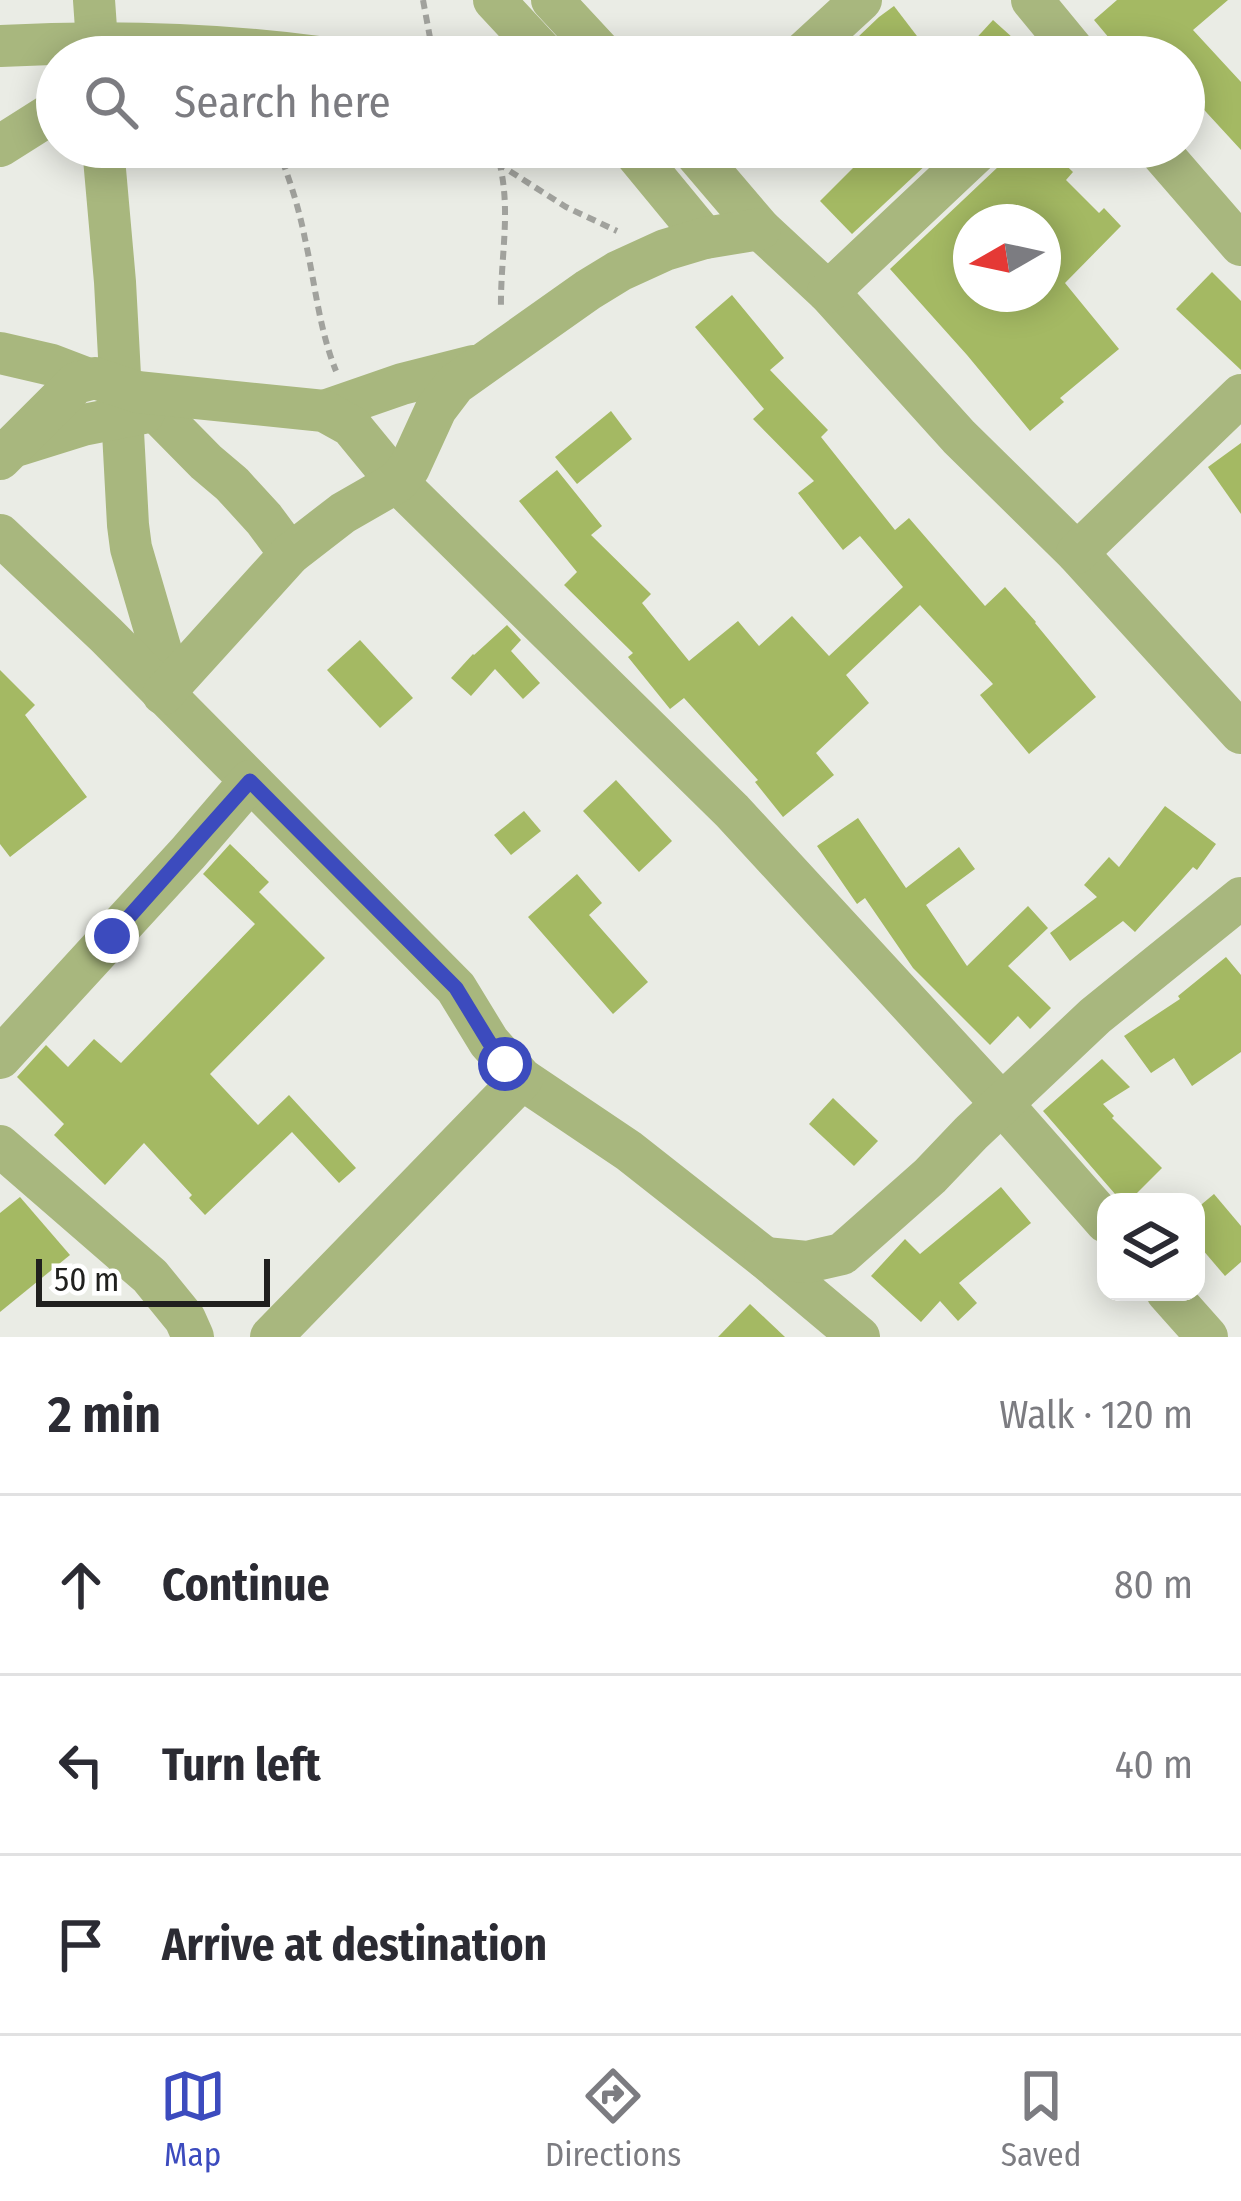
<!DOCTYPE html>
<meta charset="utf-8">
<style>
body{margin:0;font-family:"Fira Sans Condensed",sans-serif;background:#f7f7f7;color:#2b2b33}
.controls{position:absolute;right:36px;bottom:36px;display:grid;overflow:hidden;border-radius:24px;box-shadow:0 6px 30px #0003}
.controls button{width:108px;height:108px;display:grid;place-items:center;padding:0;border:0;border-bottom:3px solid #e1e1e2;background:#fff;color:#2b2b33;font:60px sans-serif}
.compass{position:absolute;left:953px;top:204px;width:108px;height:108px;border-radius:50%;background:#fff;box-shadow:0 6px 30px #0003;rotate:261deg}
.scale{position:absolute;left:36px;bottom:30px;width:234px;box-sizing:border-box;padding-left:12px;border:6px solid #20201e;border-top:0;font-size:33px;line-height:42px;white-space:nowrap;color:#20201e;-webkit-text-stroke:9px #fff;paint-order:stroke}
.stop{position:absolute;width:36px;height:36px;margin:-27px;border:9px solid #3c4bbe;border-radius:50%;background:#fff}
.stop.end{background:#3c4bbe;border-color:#fff;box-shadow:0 3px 12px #0008}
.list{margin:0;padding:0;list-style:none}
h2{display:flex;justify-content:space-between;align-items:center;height:156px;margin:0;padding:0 48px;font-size:51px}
h2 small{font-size:39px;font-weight:400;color:#7c7c81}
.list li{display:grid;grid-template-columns:78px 1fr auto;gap:36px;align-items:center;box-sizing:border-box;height:180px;padding:0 48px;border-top:3px solid #e1e1e2}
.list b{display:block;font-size:45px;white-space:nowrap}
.list em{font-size:39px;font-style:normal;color:#7c7c81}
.icon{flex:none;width:66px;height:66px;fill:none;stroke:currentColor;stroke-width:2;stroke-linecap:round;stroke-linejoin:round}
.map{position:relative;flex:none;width:1241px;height:1337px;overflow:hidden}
.search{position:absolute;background:#fff;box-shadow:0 6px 30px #0003;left:36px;right:36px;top:36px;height:132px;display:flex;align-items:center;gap:30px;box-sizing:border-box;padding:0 42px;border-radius:66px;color:#7c7c81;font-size:45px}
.sheet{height:696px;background:#fff}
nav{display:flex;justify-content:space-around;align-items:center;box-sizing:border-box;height:168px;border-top:3px solid #e1e1e2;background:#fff;font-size:33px;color:#7c7c81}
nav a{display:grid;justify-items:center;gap:6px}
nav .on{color:#3c4bbe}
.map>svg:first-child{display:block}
.building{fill:#a4b963;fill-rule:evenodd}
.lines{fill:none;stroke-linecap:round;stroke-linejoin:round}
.path{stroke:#a1a29d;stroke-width:6;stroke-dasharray:9 6;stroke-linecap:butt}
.minor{stroke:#a8b77e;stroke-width:42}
.route{stroke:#3c4bbe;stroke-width:15}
</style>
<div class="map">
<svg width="1241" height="1337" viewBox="0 0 1241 1337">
<rect width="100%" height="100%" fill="#eaece5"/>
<g class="building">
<polygon points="1117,0 1228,0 1193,30 1241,82 1241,150 1184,88 1184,57 1125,57 1094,20"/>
<polygon points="894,6 933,57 837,57 879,17"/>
<polygon points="993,20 1034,57 959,57"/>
<polygon points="874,147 945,147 852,234 820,201"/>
<path d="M1007,147H1047L1073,172L1066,180L1099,213L1104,208L1121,226L1065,283L1119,349L1060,398L1064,402L1030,431L967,355L890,269L999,166L1006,155ZM971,222H1043V294H971Z"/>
<polygon points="1212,272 1241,301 1241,370 1176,309"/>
<polygon points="732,295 784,358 770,370 828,430 821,437 895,530 909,518 985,606 1005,587 1036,622 1035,623 1096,697 1029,754 980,695 993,684 920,605 846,675 869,703 816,753 834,775 783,817 755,782 758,780 684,698 670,709 628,657 633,653 564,585 577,572 519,501 557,470 602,526 591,535 651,594 642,603 689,661 738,621 759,646 792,616 829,656 903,587 860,536 843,550 798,493 814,481 753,419 764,409 695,327"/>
<polygon points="611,411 632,439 577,484 555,457"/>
<polygon points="1241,443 1241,514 1208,467"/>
<polygon points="507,625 521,640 511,651 540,683 523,699 495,669 471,696 451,678 473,654 474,655"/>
<polygon points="360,640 413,698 380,728 327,670"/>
<polygon points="0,670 35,705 25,715 87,797 10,857 0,844"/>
<polygon points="616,780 672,841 639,872 583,811"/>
<polygon points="1165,806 1216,844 1197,870 1193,867 1135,932 1123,921 1070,961 1050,933 1097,897 1084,885 1109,857 1119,867"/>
<polygon points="524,811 541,831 511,855 494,835"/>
<polygon points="858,818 906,888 959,847 975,869 926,905 967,966 1028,906 1048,928 1008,966 1051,1008 1030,1029 1018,1016 990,1045 913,968 865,898 857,904 817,846"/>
<polygon points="230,844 269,882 259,892 325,958 210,1074 258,1125 289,1095 356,1168 339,1183 292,1132 205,1215 189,1198 192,1195 144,1143 105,1185 54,1135 64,1124 17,1077 46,1045 68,1067 94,1039 121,1063 255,924 203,874"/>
<polygon points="577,874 602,903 589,915 648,982 613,1014 528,917"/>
<polygon points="1226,957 1241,975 1241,1052 1192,1086 1174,1058 1151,1073 1124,1036 1180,999 1178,996"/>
<polygon points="1102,1059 1130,1087 1103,1104 1114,1116 1112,1118 1162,1168 1128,1202 1122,1202 1043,1111"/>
<polygon points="833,1098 878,1141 854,1166 809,1124"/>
<polygon points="1001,1187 1031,1223 959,1283 977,1303 958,1321 940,1301 921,1322 871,1276 905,1239 920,1254"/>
<polygon points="1214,1194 1241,1226 1241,1262 1225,1276 1196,1242 1196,1209"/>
<polygon points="20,1197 70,1255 0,1312 0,1213"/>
<polygon points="750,1304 785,1337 718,1337"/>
</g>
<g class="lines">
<g class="path">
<polyline points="423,0 431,43 438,57"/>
<path d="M277,147C289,177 299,208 305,239C315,283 319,329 336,371"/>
<polyline points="472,147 566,207 617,231"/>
<path d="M495,147C514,204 500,252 501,309"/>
</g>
<g class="minor">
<polyline points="94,0 98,57"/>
<polyline points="494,0 547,57"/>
<polyline points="552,0 605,57"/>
<polyline points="1032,0 1079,57"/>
<path d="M0,46C108,40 212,43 319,57"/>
<polyline points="799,57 861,0"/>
<polyline points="0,146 57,110"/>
<polyline points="103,147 115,282 128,525 131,548 171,685"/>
<polyline points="630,147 705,238"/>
<polyline points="690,147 760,229 828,292 959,437 1077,553 1241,733"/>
<polyline points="1156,147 1241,245"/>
<polyline points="828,292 982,147"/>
<polyline points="0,353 52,365 86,378"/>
<polyline points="137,392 206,462 232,484 264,519 290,554"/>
<polyline points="324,411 402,384 473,366"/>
<polyline points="19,445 83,425 144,413"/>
<polyline points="0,459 76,383 95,378 137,392 324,411 351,426 397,482 732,811 1003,1105 1106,1222"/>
<polyline points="0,535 106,635 456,988 489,1042 522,1079 629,1151 765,1258 859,1337"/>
<polyline points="1077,553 1241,395"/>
<polyline points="163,694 290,554 343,513 397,482 409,468 436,409 455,384 588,290 619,271 665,250 705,238 760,229"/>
<polyline points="0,1058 188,853 250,781"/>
<polyline points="0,1146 150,1276 185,1319 193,1337"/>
<polyline points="765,1258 807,1262 842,1254 930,1176 971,1133 1095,1016 1241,898"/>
<polyline points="1167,1292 1207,1337"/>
<polyline points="271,1337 522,1079"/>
</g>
</g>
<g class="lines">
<polyline class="route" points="112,936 250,781 456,988 489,1042 505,1064"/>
</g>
</svg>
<div class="controls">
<button><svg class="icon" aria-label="layers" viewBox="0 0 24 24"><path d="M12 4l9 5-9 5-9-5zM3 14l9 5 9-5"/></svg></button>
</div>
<svg class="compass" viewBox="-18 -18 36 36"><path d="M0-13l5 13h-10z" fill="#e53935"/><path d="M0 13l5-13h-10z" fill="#7c7c81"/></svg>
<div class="scale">50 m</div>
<div class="stop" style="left:505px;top:1064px"></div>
<div class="stop end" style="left:112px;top:936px"></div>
<div class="search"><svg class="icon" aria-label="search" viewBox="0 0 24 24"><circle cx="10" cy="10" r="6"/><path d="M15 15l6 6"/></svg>Search here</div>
</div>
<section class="sheet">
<h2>2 min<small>Walk · 120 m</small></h2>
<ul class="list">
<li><svg class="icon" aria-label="ahead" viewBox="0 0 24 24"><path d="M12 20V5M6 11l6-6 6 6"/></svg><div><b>Continue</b></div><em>80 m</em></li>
<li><svg class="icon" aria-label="left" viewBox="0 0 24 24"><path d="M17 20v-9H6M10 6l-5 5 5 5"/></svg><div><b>Turn left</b></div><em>40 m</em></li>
<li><svg class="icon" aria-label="arrive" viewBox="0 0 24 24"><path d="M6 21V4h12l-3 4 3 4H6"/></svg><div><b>Arrive at destination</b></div></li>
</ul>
</section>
<nav>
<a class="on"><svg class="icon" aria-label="map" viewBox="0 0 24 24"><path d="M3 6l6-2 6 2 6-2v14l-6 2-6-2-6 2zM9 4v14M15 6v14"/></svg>Map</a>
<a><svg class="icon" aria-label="directions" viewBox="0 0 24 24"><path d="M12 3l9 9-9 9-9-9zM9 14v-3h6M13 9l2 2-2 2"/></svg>Directions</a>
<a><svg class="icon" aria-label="saved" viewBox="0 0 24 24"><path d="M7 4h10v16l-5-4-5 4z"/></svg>Saved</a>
</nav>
